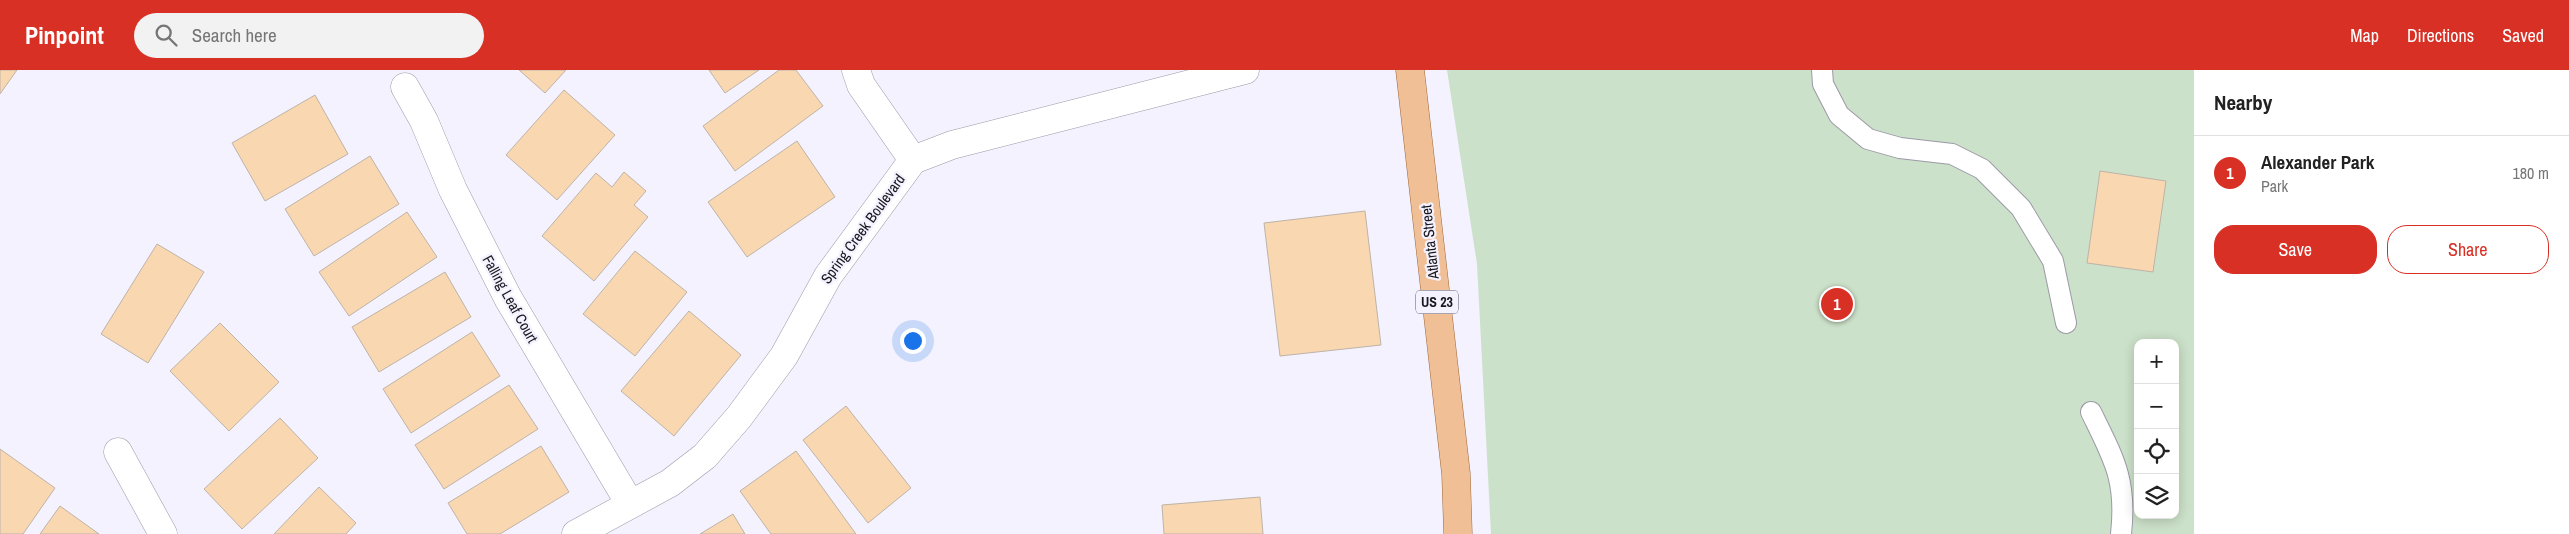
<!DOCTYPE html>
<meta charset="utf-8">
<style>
body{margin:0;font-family:"Archivo Narrow",sans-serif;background:#f2f2f2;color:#222}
.controls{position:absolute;right:15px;bottom:15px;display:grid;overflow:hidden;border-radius:10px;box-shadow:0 2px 12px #0003}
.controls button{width:45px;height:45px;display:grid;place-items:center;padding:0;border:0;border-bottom:1px solid #e0e0e0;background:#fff;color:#222;font:25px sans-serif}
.you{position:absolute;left:912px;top:270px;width:18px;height:18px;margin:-12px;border:4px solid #fff;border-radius:50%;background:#1a73e8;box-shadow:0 0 0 8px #1a73e833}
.badge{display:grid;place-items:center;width:32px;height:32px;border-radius:50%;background:#d93025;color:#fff;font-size:16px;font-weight:700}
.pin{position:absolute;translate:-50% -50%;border:2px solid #fff;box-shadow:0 1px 5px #0006}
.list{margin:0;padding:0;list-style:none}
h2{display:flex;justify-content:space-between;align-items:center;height:65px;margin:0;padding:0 20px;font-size:21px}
h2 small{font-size:16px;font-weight:400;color:#767676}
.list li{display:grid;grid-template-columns:32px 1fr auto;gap:15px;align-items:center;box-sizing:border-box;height:75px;padding:0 20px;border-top:1px solid #e0e0e0}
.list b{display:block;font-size:19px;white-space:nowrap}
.list p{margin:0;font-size:16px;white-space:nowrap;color:#767676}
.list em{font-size:16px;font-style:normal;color:#767676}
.actions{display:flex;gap:10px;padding:15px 20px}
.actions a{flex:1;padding:11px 0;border:1px solid #d93025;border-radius:20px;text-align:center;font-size:18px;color:#d93025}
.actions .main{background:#d93025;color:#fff}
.icon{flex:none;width:28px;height:28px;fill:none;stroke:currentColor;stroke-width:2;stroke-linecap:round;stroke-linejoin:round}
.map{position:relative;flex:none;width:2194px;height:464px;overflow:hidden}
header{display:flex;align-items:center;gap:30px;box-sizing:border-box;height:70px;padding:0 25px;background:#d93025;color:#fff}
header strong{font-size:24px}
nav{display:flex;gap:28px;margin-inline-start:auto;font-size:18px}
.search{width:350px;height:45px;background:#f2f2f2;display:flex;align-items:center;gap:12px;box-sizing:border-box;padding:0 18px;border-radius:28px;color:#767676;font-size:19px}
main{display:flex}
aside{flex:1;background:#fff}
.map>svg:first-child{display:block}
.green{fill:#cce1c9;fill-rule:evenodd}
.building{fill:#f9d7b1;stroke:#beb3a7}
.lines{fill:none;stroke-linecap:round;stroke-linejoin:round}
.lane-casing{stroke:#9c99a7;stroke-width:22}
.street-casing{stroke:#9c99a7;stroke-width:29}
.primary-casing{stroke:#9e693d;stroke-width:29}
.lane{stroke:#fff;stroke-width:20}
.street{stroke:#fff;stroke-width:28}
.primary{stroke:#f0bf95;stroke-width:28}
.labels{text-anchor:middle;stroke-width:4.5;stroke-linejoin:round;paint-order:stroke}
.shield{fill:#f4f2fe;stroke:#5b5960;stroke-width:1}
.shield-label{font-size:14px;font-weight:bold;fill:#19181d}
.street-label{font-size:15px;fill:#19181d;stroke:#f4f2fe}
</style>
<header>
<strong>Pinpoint</strong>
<div class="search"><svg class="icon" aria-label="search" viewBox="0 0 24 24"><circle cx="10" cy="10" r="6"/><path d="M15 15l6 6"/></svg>Search here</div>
<nav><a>Map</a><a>Directions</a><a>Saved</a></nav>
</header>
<main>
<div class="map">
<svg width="2194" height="464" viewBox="0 0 2194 464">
<rect width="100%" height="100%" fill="#f4f2fe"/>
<path class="green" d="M1447,0H2194V464H1491L1477,194ZM2138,273H2175V445H2138Z"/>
<g class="building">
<polygon points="0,0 17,0 0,24"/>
<polygon points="519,0 566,0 545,23"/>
<polygon points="709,0 759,0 725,23"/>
<polygon points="779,0 796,0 823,36 735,101 703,56"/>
<polygon points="564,20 615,65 557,130 506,85"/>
<polygon points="315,25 348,84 265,131 232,73"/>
<polygon points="797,71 835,127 747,187 708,132"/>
<polygon points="370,86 399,134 314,186 285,139"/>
<polygon points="2100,101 2166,111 2153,202 2087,193"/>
<polygon points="624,102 646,121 634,135 648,147 594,211 542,166 596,103 612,117"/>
<polygon points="1365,141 1381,275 1280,286 1264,153"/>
<polygon points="407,142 437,187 349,246 319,202"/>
<polygon points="157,174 204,202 148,293 101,264"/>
<polygon points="635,181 687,222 635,286 583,244"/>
<polygon points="445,202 471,247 379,302 352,257"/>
<polygon points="689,241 741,285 674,366 621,321"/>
<polygon points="220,253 279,312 229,361 170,301"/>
<polygon points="472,262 500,306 411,363 383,319"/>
<polygon points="509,315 538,359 444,419 415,375"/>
<polygon points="846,336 911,418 868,453 803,370"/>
<polygon points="280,348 318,388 242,459 204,419"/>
<polygon points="541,376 569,422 500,464 467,464 448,433"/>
<polygon points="0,379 55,418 23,464 0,464"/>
<polygon points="796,381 856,464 771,464 740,421"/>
<polygon points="319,417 356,453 346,464 274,464"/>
<polygon points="1260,427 1263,464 1164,464 1162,435"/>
<polygon points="60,436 99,464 40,464"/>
<polygon points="733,444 745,464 700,464"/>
</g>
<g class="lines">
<g class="lane-casing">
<g id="lane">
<polyline points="1822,0 1823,14 1839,45 1868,69 1900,78 1952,84 1982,99 2021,138 2053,191 2066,253"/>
<path d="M2091,342C2114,389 2127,410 2121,464"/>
</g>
</g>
<g class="street-casing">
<g id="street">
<polyline points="856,0 861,15 913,90"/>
<polyline points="405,17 424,51 453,120 508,228 630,434"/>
<polyline points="118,382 163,464"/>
<polyline points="576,464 670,413 705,386 739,347 784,286 828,206 913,90 952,75 1245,0"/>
</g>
</g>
<g class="primary-casing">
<polyline id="primary" points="1410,0 1456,404 1458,464"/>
</g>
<use href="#lane" class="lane"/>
<use href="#street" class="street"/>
<use href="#primary" class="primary"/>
</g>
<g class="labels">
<rect class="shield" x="1416" y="220.5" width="42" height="23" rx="4"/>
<g class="shield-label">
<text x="1437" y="237">US 23</text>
</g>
<g class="street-label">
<text transform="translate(863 159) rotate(-54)" y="5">Spring Creek Boulevard</text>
<text transform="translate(1430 172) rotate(-96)" y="5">Atlanta Street</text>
<text transform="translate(510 229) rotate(61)" y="5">Falling Leaf Court</text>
</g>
</g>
</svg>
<div class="controls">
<button>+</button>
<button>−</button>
<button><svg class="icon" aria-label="locate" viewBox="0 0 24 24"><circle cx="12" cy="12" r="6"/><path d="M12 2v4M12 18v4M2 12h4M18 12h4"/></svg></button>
<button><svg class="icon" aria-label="layers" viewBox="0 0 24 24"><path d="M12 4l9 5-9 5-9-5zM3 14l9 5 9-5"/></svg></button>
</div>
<div class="you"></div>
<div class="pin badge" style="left:1837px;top:234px">1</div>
</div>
<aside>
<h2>Nearby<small></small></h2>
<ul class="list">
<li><span class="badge">1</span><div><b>Alexander Park</b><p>Park</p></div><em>180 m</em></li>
</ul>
<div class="actions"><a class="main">Save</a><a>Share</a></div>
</aside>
</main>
